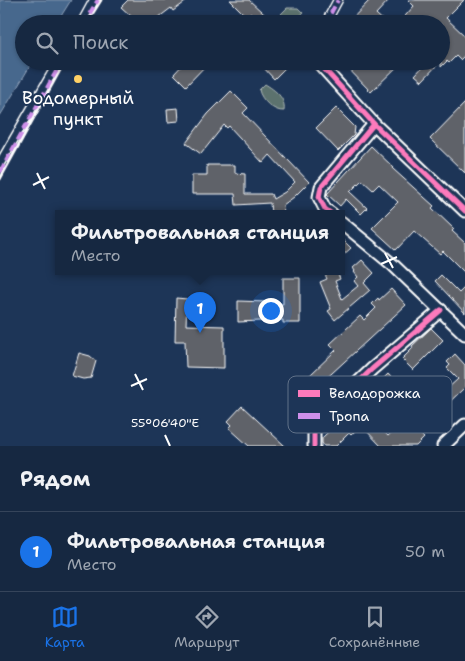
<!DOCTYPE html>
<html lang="ru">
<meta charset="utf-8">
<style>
body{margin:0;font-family:"Shantell Sans",sans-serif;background:#23344c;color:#f1f3f6}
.you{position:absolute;left:270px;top:310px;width:18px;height:18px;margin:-12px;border:4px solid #fff;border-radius:50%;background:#1a73e8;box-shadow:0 0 0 8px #1a73e833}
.badge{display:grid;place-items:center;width:32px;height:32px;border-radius:50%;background:#1a73e8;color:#fff;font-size:16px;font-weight:700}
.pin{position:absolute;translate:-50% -41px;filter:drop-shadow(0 1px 2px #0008)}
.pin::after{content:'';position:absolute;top:26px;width:18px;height:15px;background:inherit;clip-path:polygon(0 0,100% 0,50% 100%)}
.popup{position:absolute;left:55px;top:210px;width:290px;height:65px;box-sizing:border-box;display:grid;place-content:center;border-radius:0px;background:#162841;filter:drop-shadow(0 1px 4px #0005);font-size:16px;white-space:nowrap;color:#9ea6b1}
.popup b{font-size:19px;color:#f1f3f6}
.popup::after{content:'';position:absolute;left:50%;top:100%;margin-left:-10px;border:10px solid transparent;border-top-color:#162841}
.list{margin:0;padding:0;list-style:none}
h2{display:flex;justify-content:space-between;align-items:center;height:65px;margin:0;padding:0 20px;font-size:21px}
h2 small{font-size:16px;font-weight:400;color:#9ea6b1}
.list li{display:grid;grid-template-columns:32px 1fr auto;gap:15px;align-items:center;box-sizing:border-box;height:80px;padding:0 20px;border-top:1px solid #35445a}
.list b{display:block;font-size:19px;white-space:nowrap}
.list p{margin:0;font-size:16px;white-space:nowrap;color:#9ea6b1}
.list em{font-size:16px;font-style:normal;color:#9ea6b1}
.icon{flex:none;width:28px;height:28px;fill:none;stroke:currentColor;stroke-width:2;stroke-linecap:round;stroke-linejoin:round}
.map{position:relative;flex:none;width:465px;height:446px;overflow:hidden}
.search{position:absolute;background:#162841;box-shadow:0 1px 4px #0004;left:15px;right:15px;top:15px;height:55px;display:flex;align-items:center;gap:12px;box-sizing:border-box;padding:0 18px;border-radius:28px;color:#9ea6b1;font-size:19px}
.sheet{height:145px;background:#162841}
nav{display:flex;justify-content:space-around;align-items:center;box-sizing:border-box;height:70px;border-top:1px solid #35445a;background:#162841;font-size:14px;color:#9ea6b1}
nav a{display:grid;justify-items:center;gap:2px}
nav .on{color:#1a73e8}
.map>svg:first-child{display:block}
.green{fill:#5c726e;stroke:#aeb8b6}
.water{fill:#47688d;stroke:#91a4bb}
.building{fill:#5f6269;stroke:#fff}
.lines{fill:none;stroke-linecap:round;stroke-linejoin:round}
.pedestrian-casing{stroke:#fff;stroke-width:11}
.minor-casing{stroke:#fff;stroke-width:15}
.pedestrian{stroke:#1d3557;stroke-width:8}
.minor{stroke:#1d3557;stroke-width:11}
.rail{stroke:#fff;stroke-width:3}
.quiet{stroke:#ce8fe9;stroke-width:4;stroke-dasharray:8 4;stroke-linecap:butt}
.cycleway-casing{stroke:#1d3557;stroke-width:8}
.cycleway{stroke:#fd7abc;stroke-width:5}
.ticks{fill:none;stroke:#fff;stroke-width:2}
.poi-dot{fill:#ffd166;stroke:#1d3557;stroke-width:2}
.labels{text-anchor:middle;stroke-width:4;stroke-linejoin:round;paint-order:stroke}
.poi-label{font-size:18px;fill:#fff;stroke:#1d3557}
.key{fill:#1d3557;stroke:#617289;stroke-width:1}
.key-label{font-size:14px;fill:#fff}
.ticks-label{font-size:12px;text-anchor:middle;fill:#fff;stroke:#1d3557;stroke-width:4;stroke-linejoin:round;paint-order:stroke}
</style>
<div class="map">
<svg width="465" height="446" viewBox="0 0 465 446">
<rect width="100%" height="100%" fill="#1d3557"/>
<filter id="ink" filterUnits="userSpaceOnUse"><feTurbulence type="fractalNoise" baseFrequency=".02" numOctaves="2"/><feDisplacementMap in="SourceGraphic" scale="10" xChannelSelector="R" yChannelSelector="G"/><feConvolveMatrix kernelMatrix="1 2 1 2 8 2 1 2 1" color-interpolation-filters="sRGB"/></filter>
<g filter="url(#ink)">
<g class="green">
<polygon points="287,8 298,8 303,13 291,24 281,14"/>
<path d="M265,84C275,90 286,98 284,111C274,112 261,100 259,90Z"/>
</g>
<polygon class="water" points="0,0 71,0 56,24 24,24 24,61 33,61 0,116"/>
<g class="building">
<polygon points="128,0 188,0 173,11 171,8 150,24 121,24 131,16 121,7"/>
<polygon points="230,0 249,0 275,24 261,24 250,13 247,17"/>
<polygon points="370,0 389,0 376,14 387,24 347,24"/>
<polygon points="408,0 464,0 446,18 465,36 465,55 460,60 456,56 449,63 447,61 441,67 441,24 398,24 414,6"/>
<polygon points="186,61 210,61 186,86 174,74"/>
<polygon points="267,61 292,61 274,79 262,66"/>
<polygon points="341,61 359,61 368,70 377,61 403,61 371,92"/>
<polygon points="428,61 441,61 422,81 415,75"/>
<polygon points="231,91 248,108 243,113 309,182 294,197 283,205 284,214 271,214 270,203 236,205 235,194 192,194 192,175 207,175 207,165 235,165 235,173 245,174 245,194 271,194 273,199 285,192 295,182 270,155 263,163 229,126 227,128 224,125 201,154 186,143 208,114"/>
<polygon points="465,103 465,173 430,139"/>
<polygon points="178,108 179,121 168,122 167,109"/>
<polygon points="336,108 355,127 354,135 338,151 316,128"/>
<polygon points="371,146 394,168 393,169 434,206 432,208 454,229 452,231 465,243 465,273 443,251 440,254 414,231 396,250 372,228 398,202 379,184 373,190 362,180 350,192 367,208 361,214 346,199 340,206 327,194"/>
<polygon points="341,238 351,248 341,257"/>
<polygon points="362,260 374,273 364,283 370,290 335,320 328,311 331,309 320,282 327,279 324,272 337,272 340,279 335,281 342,299 358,286 354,281 358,277 354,272 355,271 353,268"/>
<polygon points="441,275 459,293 465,287 465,313 435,281"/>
<polygon points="283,278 300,278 300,323 283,323 283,320 238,322 238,301 266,302 266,304 283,304"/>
<polygon points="391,289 406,305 319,385 310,375 336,350 330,344 360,316 364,320 376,308 372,304 378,298 379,300"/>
<polygon points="176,298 187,299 186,325 224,326 224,368 186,367 185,341 175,341"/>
<polygon points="431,328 443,340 413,370 402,359 413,348 412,346"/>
<polygon points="79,353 90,356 96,361 91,378 83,379 72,376"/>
<polygon points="455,354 465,365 465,387 432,419 420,407 430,397 432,399 444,387 447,389 458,379 447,368 450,365 447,362"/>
<polygon points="388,374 396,383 381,397 383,399 367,414 388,436 406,419 424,438 416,446 381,446 361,425 351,435 349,433 336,446 324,446 322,443 322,438"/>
<polygon points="242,406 285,446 249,446 229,428 232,425 228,421"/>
</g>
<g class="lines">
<g class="pedestrian-casing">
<g id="pedestrian">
<polyline points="81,24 94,0"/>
<polyline points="325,24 338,0"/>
<polyline points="0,163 59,61"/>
</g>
</g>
<g class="minor-casing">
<g id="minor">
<polyline points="317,61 374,124 465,211"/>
<polyline points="332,214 325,209 319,197 321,187 374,124"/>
<polyline points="341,222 393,265 465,334"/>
<polyline points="314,446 314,425 372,369 441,310"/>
<polyline points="443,446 465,425"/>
</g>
</g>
<use href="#pedestrian" class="pedestrian"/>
<use href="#minor" class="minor"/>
<g class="rail">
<polyline points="86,24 101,0"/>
<polyline points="0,179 65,61"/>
</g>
<g class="quiet">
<polyline points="83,24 98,0"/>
<polyline points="325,24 338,0"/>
<polyline points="0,172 62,61"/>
</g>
<g class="cycleway-casing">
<g id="cycleway">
<polyline points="317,61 374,124 465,211"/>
<polyline points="332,214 325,209 319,197 321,187 374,124"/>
<polyline points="314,446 314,425 372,369 441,310"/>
</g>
</g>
<use href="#cycleway" class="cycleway"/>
</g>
</g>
<path class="ticks" d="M37,173L45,189M33,185L49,177M385,253L393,268M381,264L397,257M135,374L143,390M131,386L147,379M165,435L170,446"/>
<circle class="poi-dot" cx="78" cy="79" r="5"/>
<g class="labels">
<g class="poi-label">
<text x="78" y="104">Водомерный<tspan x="78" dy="21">пункт</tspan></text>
</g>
</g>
<rect x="288" y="376" width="164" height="57" rx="8" class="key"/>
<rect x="298" y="390" width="22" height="7" fill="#fd7abc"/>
<rect x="298" y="413" width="22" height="6" fill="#ce8fe9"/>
<g class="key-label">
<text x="329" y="398">Велодорожка</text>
<text x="329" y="421">Тропа</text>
</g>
<g class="ticks-label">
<text x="165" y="427">55°06'40"E</text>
</g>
</svg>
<div class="you"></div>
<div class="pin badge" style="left:200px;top:333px">1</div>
<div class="popup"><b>Фильтровальная станция</b>Место</div>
<div class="search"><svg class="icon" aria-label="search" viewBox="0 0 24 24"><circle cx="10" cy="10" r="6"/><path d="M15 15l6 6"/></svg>Поиск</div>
</div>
<section class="sheet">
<h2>Рядом<small></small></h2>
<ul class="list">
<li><span class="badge">1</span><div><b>Фильтровальная станция</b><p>Место</p></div><em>50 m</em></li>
</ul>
</section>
<nav>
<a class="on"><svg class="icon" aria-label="map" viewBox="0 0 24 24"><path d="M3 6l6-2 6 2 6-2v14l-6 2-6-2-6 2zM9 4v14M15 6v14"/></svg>Карта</a>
<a><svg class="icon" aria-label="directions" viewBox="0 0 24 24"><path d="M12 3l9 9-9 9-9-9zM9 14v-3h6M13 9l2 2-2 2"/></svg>Маршрут</a>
<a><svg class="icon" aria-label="saved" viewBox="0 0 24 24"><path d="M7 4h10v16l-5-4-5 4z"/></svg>Сохранённые</a>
</nav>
